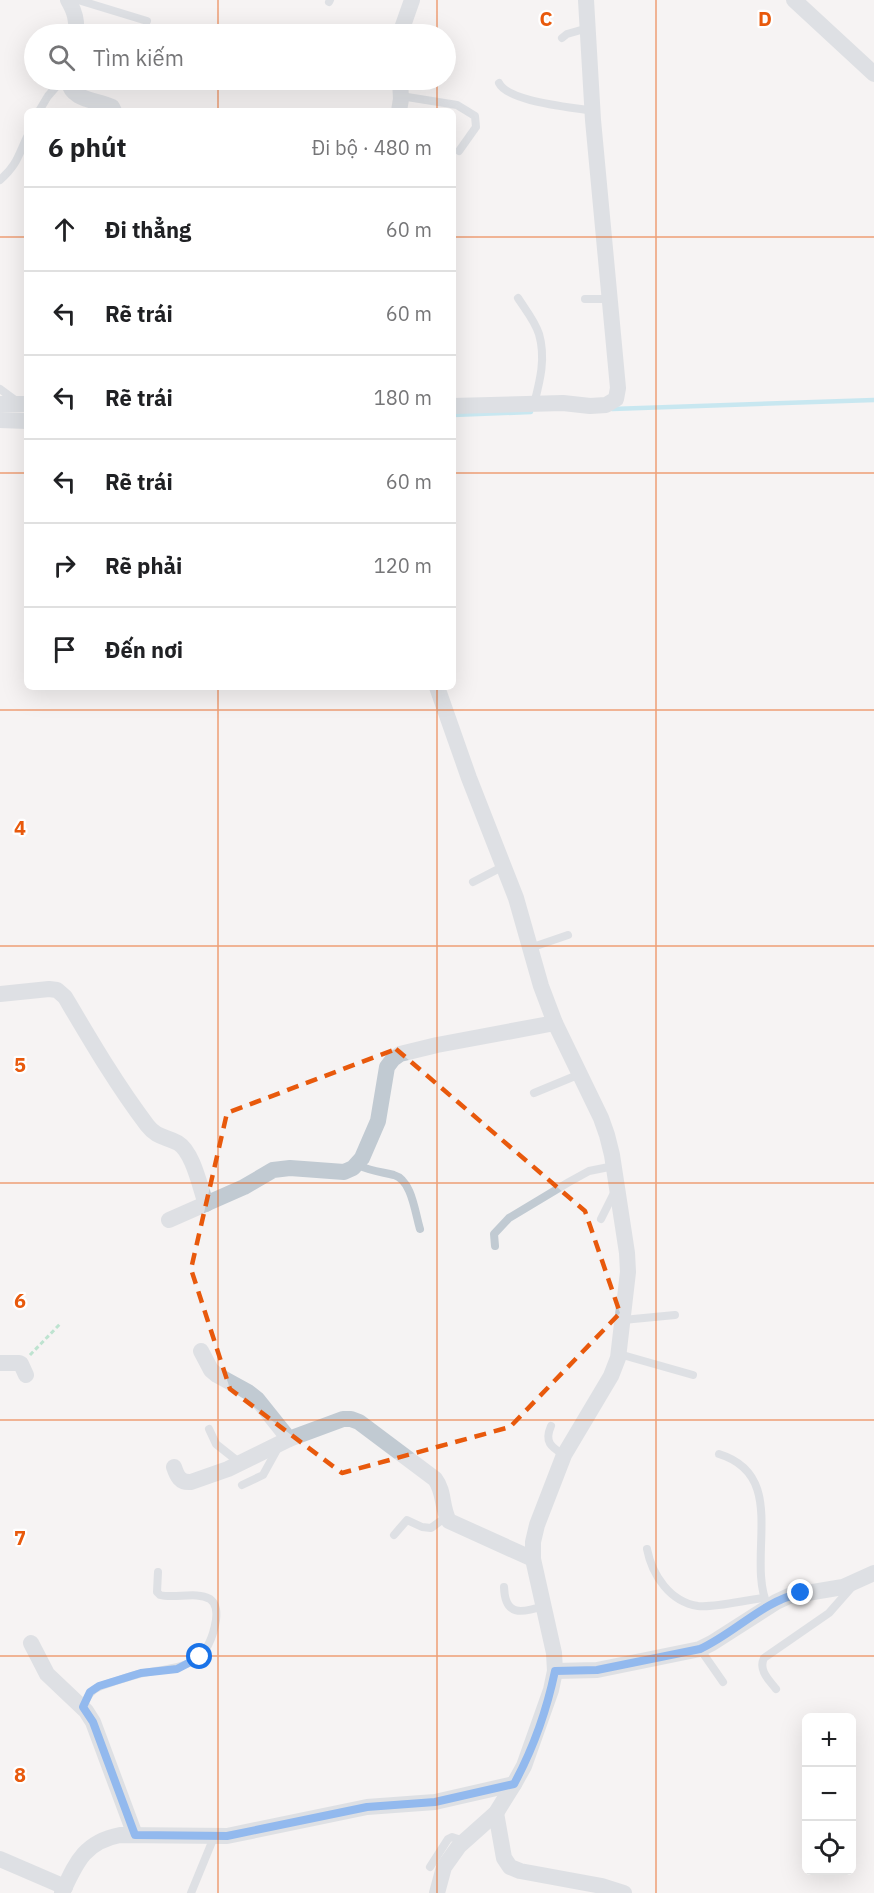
<!DOCTYPE html>
<html lang="vi">
<meta charset="utf-8">
<style>
body{margin:0;font-family:"IBM Plex Sans",sans-serif;background:#f6f6f6;color:#202124}
.controls{position:absolute;right:18px;bottom:18px;display:grid;overflow:hidden;border-radius:9px;box-shadow:0 6px 24px #0002}
.controls button{width:54px;height:54px;display:grid;place-items:center;padding:0;border:0;border-bottom:2px solid #e0e0e0;background:#fff;color:#202124;font:30px sans-serif}
.stop{position:absolute;width:18px;height:18px;margin:-14px;border:4px solid #1a73e8;border-radius:50%;background:#fff}
.stop.end{background:#1a73e8;border-color:#fff;box-shadow:0 2px 6px #0008}
.list{margin:0;padding:0;list-style:none}
h2{display:flex;justify-content:space-between;align-items:center;height:78px;margin:0;padding:0 24px;font-size:26px}
h2 small{font-size:20px;font-weight:400;color:#757577}
.list li{display:grid;grid-template-columns:39px 1fr auto;gap:18px;align-items:center;box-sizing:border-box;height:84px;padding:0 24px;border-top:2px solid #e0e0e0}
.list b{display:block;font-size:22px;white-space:nowrap}
.list em{font-size:20px;font-style:normal;color:#757577}
.icon{flex:none;width:33px;height:33px;fill:none;stroke:currentColor;stroke-width:2;stroke-linecap:round;stroke-linejoin:round}
.map{position:relative;flex:none;width:874px;height:1893px;overflow:hidden}
.search{position:absolute;background:#fff;box-shadow:0 6px 24px #0002;left:24px;top:24px;width:432px;height:66px;display:flex;align-items:center;gap:15px;box-sizing:border-box;padding:0 21px;border-radius:33px;color:#757577;font-size:22px}
.panel{position:absolute;background:#fff;box-shadow:0 6px 24px #0002;left:24px;top:108px;width:432px;height:582px;border-radius:9px}
.map>svg:first-child{display:block}
.lines{fill:none;stroke-linecap:round;stroke-linejoin:round}
.stream{stroke:#90daee;stroke-width:4.5}
.path{stroke:#7ad0a6;stroke-width:3;stroke-dasharray:4.5 3;stroke-linecap:butt}
.service{stroke:#c1cad2;stroke-width:8}
.minor{stroke:#c1cad2;stroke-width:16}
.route{stroke:#1a73e8;stroke-width:8}
.marked{fill:none;stroke:#e8590c;stroke-width:4.5;stroke-dasharray:12 8;stroke-linejoin:round}
.grid{fill:none;stroke:#e8590c;stroke-width:1.5;stroke-opacity:0.55}
.grid-label{font-size:20px;text-anchor:middle;font-weight:bold;fill:#e8590c;stroke:#fff;stroke-width:4.5;stroke-linejoin:round;paint-order:stroke}
</style>
<div class="map">
<svg width="874" height="1893" viewBox="0 0 874 1893">
<rect width="100%" height="100%" fill="#f5f3f3"/>
<g class="lines">
<g class="stream">
<polyline points="612,409 874,400"/>
<polyline points="453,415 531,412"/>
</g>
<polyline class="path" points="30,1355 60,1324"/>
<g class="service">
<polyline points="78,0 147,21"/>
<polyline points="329,2 330,0"/>
<polyline points="562,38 567,34 588,28"/>
<path d="M499,83C508,102 572,107 593,111"/>
<polyline points="401,96 457,105 475,116 476,127 459,151"/>
<polyline points="39,111 48,96 62,80"/>
<path d="M0,180C17,165 18,156 27,137"/>
<path d="M518,298C525,309 535,321 539,334C546,358 540,381 534,404"/>
<polyline points="585,299 610,299"/>
<polyline points="0,389 15,400"/>
<polyline points="473,882 504,866"/>
<polyline points="530,948 568,935"/>
<polyline points="534,1093 580,1074"/>
<path d="M358,1165C370,1171 382,1172 394,1175C412,1180 415,1213 420,1229"/>
<polyline points="601,1219 615,1191"/>
<polyline points="495,1246 494,1234 509,1218 569,1182 589,1171 614,1166"/>
<polyline points="623,1320 675,1315"/>
<polyline points="619,1354 693,1375"/>
<path d="M551,1426C544,1442 551,1447 564,1455"/>
<polyline points="209,1429 216,1444 240,1463"/>
<path d="M719,1454C790,1476 745,1557 768,1607"/>
<polyline points="242,1485 263,1475 279,1446"/>
<polyline points="394,1535 407,1520 422,1527 431,1528 446,1517"/>
<path d="M647,1549C652,1575 670,1602 698,1606C715,1608 745,1600 764,1598"/>
<path d="M504,1587C505,1617 522,1613 544,1606"/>
<polyline points="700,1649 723,1682"/>
<path d="M776,1689C769,1680 758,1670 764,1658L829,1613L851,1588"/>
<path d="M83,1707C90,1688 97,1687 116,1681C125,1678 134,1675 143,1673C183,1666 208,1668 216,1620C217,1612 217,1604 210,1599C196,1591 175,1599 160,1595L157,1592L158,1572"/>
<polyline points="430,1867 448,1839 452,1837 464,1841"/>
<polyline points="191,1893 214,1837"/>
</g>
<g class="minor">
<path d="M68,0C75,12 77,20 76,34"/>
<polyline points="794,0 874,74"/>
<polyline points="400,34 412,0"/>
<path d="M68,80C72,102 96,99 112,107L114,111"/>
<polyline points="399,111 401,99 400,80"/>
<polyline points="0,404 27,404"/>
<polyline points="453,406 563,403 590,406 606,405 616,399 618,388 593,120 586,0"/>
<polyline points="0,420 27,421"/>
<polyline points="437,687 469,778 516,898 541,986 555,1023 601,1118 607,1135 612,1155 627,1253 628,1272 618,1358 611,1376 564,1455 537,1525 533,1542 533,1559 554,1653 555,1671 551,1690 524,1766 514,1784 496,1813 459,1846 444,1867 437,1893"/>
<path d="M0,994L49,989L57,990L65,997C91,1041 116,1084 147,1125C157,1138 165,1136 178,1143C193,1152 200,1187 206,1204"/>
<polyline points="169,1220 244,1187 273,1170 290,1168 344,1172 353,1168 362,1158 378,1121 387,1067 393,1059 400,1054 437,1045 555,1023"/>
<path d="M201,1351L211,1370L217,1375L248,1392L257,1399L289,1439L343,1419H351L359,1422L435,1479C445,1492 441,1507 449,1521L533,1559"/>
<polyline points="0,1363 19,1363 21,1364 26,1375"/>
<path d="M174,1467C177,1476 180,1483 191,1482L228,1469L289,1439"/>
<polyline points="31,1643 47,1674 86,1711 93,1722 135,1835"/>
<polyline points="555,1671 597,1670 700,1649 712,1643 776,1602 789,1596 843,1587 874,1573"/>
<polyline points="496,1813 504,1858 510,1867 520,1871 602,1886 624,1893"/>
<polyline points="0,1859 65,1887"/>
<path d="M62,1893C76,1863 84,1842 120,1835L227,1836L367,1807L435,1802L514,1784"/>
</g>
</g>
<g class="lines">
<path class="route" d="M200,1657L177,1669L141,1673L99,1686L90,1692L83,1707L93,1722L135,1835L227,1836L367,1807L435,1802L514,1784C533,1749 547,1709 555,1671L597,1670L700,1649C735,1633 763,1601 801,1593"/>
</g>
<path d="M0 0H874V1893H0ZM396,1049L585,1211L620,1313L510,1427L342,1473L230,1389L191,1269L227,1113Z" fill="#f5f3f3" fill-opacity=".55" fill-rule="evenodd"/>
<path class="marked" d="M396,1049L585,1211L620,1313L510,1427L342,1473L230,1389L191,1269L227,1113Z"/>
<path class="grid" d="M218,0V34M437,0V34M656,0V1893M218,80V111M437,80V111M0,237H27M453,237H874M0,473H27M453,473H874M218,687V1893M437,687V1893M0,710H874M0,946H874M0,1183H874M0,1420H874M0,1656H874"/>
<g class="grid-label">
<text x="546" y="26">C</text>
<text x="765" y="26">D</text>
<text x="20" y="835">4</text>
<text x="20" y="1072">5</text>
<text x="20" y="1308">6</text>
<text x="20" y="1545">7</text>
<text x="20" y="1782">8</text>
</g>
</svg>
<div class="controls">
<button>+</button>
<button>−</button>
<button><svg class="icon" aria-label="locate" viewBox="0 0 24 24"><circle cx="12" cy="12" r="6"/><path d="M12 2v4M12 18v4M2 12h4M18 12h4"/></svg></button>
</div>
<div class="stop" style="left:200px;top:1657px"></div>
<div class="stop end" style="left:801px;top:1593px"></div>
<div class="search"><svg class="icon" aria-label="search" viewBox="0 0 24 24"><circle cx="10" cy="10" r="6"/><path d="M15 15l6 6"/></svg>Tìm kiếm</div>
<section class="panel">
<h2>6 phút<small>Đi bộ · 480 m</small></h2>
<ul class="list">
<li><svg class="icon" aria-label="ahead" viewBox="0 0 24 24"><path d="M12 20V5M6 11l6-6 6 6"/></svg><div><b>Đi thẳng</b></div><em>60 m</em></li>
<li><svg class="icon" aria-label="left" viewBox="0 0 24 24"><path d="M17 20v-9H6M10 6l-5 5 5 5"/></svg><div><b>Rẽ trái</b></div><em>60 m</em></li>
<li><svg class="icon" aria-label="left" viewBox="0 0 24 24"><path d="M17 20v-9H6M10 6l-5 5 5 5"/></svg><div><b>Rẽ trái</b></div><em>180 m</em></li>
<li><svg class="icon" aria-label="left" viewBox="0 0 24 24"><path d="M17 20v-9H6M10 6l-5 5 5 5"/></svg><div><b>Rẽ trái</b></div><em>60 m</em></li>
<li><svg class="icon" aria-label="right" viewBox="0 0 24 24"><path d="M7 20v-9h11M14 6l5 5-5 5"/></svg><div><b>Rẽ phải</b></div><em>120 m</em></li>
<li><svg class="icon" aria-label="arrive" viewBox="0 0 24 24"><path d="M6 21V4h12l-3 4 3 4H6"/></svg><div><b>Đến nơi</b></div></li>
</ul>
</section>
</div>
